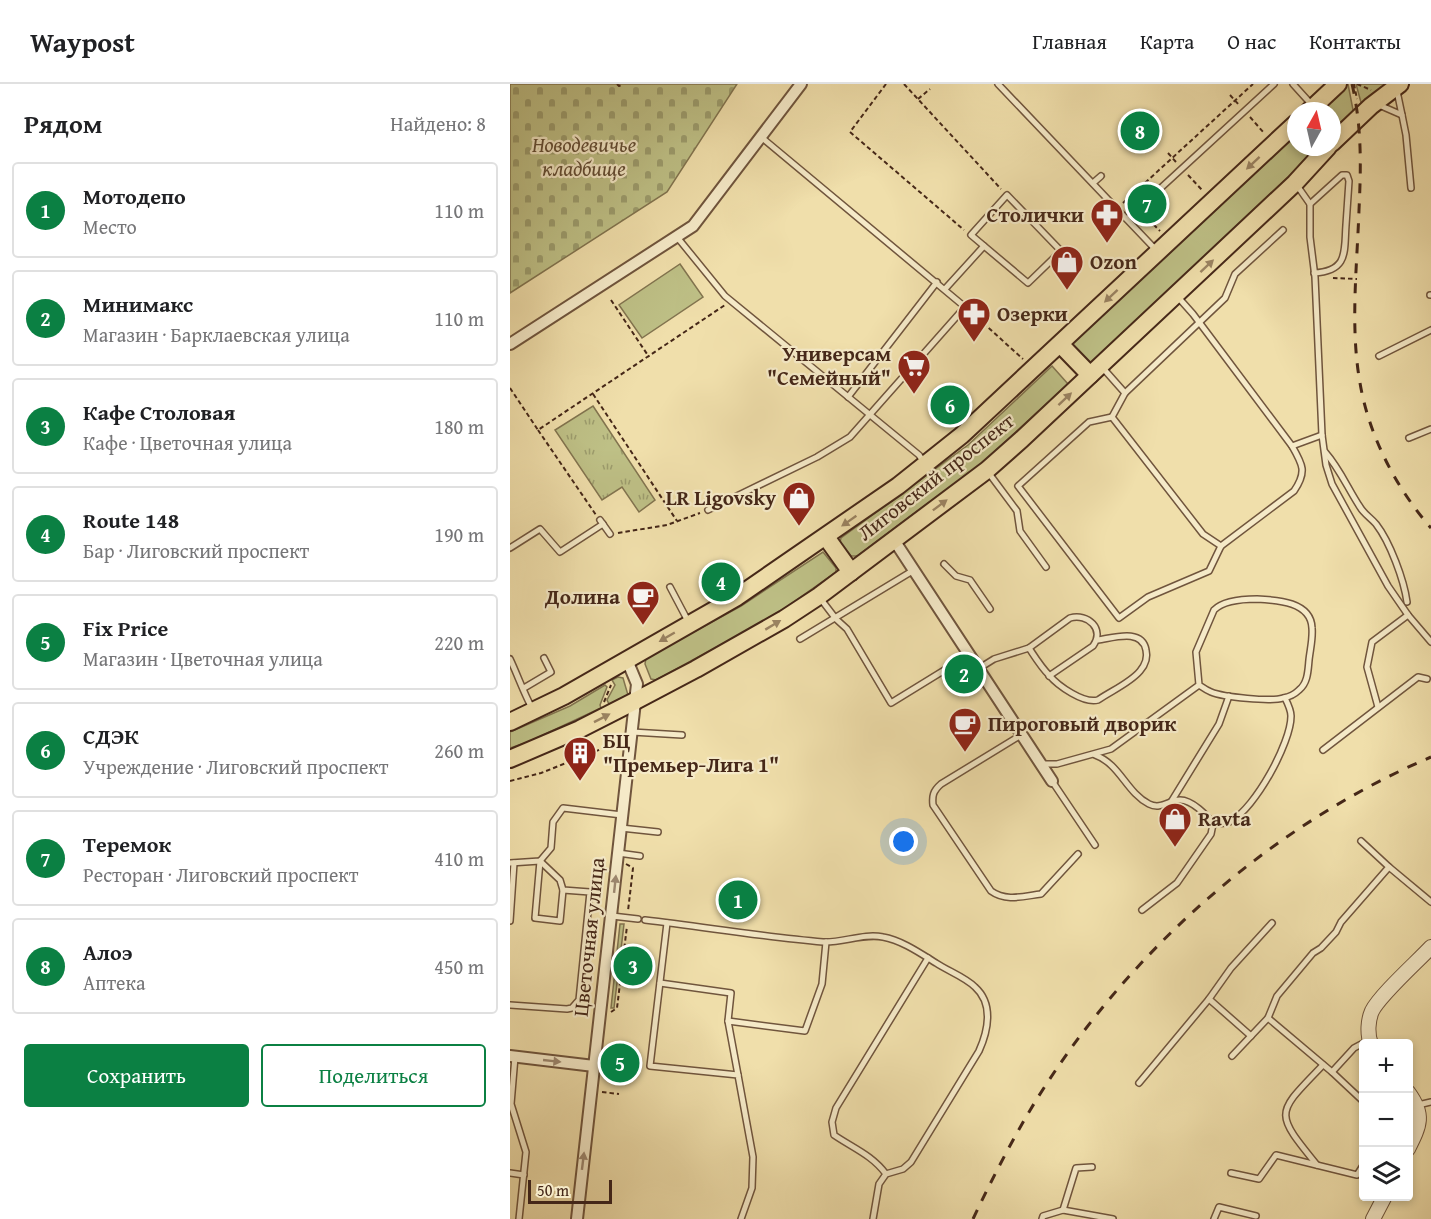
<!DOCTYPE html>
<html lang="ru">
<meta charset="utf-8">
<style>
body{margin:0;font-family:"Gentium Book Plus",serif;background:#f6f6f6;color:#202124}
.controls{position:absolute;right:18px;bottom:18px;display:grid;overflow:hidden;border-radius:6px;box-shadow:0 3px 9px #0003}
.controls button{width:54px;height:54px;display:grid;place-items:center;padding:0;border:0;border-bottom:2px solid #e0e0e0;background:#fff;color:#202124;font:30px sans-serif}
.compass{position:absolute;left:777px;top:18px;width:54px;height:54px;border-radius:50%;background:#fff;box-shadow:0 3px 9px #0003;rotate:8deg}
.scale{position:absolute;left:18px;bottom:15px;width:84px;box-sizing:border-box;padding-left:6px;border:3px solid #452718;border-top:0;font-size:16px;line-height:21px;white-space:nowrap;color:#452718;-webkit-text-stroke:4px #f5eac8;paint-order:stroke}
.you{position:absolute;left:394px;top:758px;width:21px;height:21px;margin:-15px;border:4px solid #fff;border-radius:50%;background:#1a73e8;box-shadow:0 0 0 9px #1a73e833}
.badge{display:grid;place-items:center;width:39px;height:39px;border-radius:50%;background:#0b8043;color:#fff;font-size:20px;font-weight:700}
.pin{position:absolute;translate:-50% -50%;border:3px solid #fff;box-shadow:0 2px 6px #0006}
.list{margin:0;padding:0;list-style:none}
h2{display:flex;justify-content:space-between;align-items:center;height:78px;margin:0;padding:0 24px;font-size:26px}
h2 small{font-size:20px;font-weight:400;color:#757577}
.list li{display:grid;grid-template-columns:39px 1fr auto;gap:18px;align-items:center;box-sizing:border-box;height:96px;margin:0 12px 12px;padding:0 12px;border:2px solid #e0e0e0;border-radius:6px}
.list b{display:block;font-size:22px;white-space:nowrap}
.list p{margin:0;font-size:20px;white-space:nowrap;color:#757577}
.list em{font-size:20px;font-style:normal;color:#757577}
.actions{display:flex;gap:12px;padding:18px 24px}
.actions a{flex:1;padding:14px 0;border:2px solid #0b8043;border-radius:6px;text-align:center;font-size:21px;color:#0b8043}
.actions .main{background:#0b8043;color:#fff}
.icon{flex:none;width:33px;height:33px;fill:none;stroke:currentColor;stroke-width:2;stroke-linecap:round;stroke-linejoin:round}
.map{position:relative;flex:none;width:921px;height:1135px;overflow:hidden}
header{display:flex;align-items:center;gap:36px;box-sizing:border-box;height:84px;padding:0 30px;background:#fff;border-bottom:2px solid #e0e0e0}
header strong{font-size:28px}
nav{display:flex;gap:33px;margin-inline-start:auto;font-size:21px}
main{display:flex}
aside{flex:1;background:#fff}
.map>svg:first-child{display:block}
.grass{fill:#bec086;stroke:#82744f;stroke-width:1.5}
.cemetery{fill:url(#cemetery-stones);stroke:#82744f;stroke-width:1.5}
.park{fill:url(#park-tufts);stroke:#82744f;stroke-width:1.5}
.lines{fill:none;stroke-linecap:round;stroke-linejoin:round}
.service-casing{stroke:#70553d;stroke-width:8}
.minor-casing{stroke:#70553d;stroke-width:14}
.tertiary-casing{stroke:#70553d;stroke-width:16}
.primary-casing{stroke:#452718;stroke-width:20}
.path{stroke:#452718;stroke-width:2;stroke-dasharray:4.5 3;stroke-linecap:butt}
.service{stroke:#f5eac8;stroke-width:5}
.minor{stroke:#f5eac8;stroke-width:10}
.tertiary{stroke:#f5eac8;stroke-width:14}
.primary{stroke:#f0dfab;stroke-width:16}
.rail{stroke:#452718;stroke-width:3;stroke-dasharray:10 10;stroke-linecap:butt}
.oneway{fill:#9a8362}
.oneway2{fill:#9d8870}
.labels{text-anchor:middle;stroke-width:4.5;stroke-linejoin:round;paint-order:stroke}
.park-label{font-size:21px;font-style:italic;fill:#634d34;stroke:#f5eac8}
.poi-label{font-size:21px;font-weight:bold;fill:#452718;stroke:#f5eac8;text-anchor:start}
.street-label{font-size:21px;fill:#452718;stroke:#f5eac8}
</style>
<header>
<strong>Waypost</strong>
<nav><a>Главная</a><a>Карта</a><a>О нас</a><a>Контакты</a></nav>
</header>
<main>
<aside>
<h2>Рядом<small>Найдено: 8</small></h2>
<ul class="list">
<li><span class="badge">1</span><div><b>Мотодепо</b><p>Место</p></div><em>110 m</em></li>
<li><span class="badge">2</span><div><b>Минимакс</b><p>Магазин · Барклаевская улица</p></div><em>110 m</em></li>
<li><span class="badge">3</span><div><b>Кафе Столовая</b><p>Кафе · Цветочная улица</p></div><em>180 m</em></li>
<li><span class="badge">4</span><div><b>Route 148</b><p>Бар · Лиговский проспект</p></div><em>190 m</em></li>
<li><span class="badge">5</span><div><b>Fix Price</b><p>Магазин · Цветочная улица</p></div><em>220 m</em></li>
<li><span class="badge">6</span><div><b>СДЭК</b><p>Учреждение · Лиговский проспект</p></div><em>260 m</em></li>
<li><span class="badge">7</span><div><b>Теремок</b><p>Ресторан · Лиговский проспект</p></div><em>410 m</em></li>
<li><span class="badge">8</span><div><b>Алоэ</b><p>Аптека</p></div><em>450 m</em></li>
</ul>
<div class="actions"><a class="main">Сохранить</a><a>Поделиться</a></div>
</aside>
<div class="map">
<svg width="921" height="1135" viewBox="0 0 921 1135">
<defs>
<pattern id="cemetery-stones" width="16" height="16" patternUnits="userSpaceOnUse" patternTransform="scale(1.5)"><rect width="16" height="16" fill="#bec086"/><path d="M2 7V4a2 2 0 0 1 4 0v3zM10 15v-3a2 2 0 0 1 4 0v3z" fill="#9c9c6d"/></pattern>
<pattern id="park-tufts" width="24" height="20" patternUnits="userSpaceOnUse" patternTransform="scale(1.5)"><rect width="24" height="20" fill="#bec086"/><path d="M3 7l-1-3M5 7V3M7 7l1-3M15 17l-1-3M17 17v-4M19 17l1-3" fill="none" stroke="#9c9c6d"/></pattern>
</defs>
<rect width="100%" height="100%" fill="#f0dfab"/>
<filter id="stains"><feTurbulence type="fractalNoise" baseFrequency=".00333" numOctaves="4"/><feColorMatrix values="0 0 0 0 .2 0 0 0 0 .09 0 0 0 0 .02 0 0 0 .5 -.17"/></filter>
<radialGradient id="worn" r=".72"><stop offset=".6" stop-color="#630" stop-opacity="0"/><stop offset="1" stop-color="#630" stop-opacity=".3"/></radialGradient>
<g class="grass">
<polygon points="838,0 844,31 822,51 822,27 810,27"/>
<polygon points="846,0 876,0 852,22"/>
<polygon points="786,49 786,63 810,63 579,281 561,260"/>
<polygon points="170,180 193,213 132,254 109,221"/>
<polygon points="542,282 558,300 472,379 347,472 341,472 330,458 331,454 458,361"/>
<polygon points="313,468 326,484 326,488 275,524 240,545 146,596 141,595 135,580 136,574 231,522"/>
<polygon points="108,593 113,594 118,611 99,620 97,616 105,601 102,596"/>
<polygon points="95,601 97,603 90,621 91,624 18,658 0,664 0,648 60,622"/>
<polygon points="110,840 114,840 104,924 101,924"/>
</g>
<polygon class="cemetery" points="0,0 227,0 157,108 0,209"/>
<polygon class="park" points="83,322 145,416 129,428 112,403 92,416 45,346"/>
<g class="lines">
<g class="service-casing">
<g id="service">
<polyline points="488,0 646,166"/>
<polyline points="783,0 802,21"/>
<polyline points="869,21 892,31 887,7"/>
<polyline points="892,31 896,51 901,104"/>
<polyline points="583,99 591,92"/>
<polyline points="786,100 800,120 800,153 805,193 812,351 816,381 822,400 878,502 898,531 921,558"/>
<polygon points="497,111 551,167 518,199 461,151"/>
<path d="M800,120L832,91H837L839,97C838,112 837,126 836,141C834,167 839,187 804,189"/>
<polyline points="617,135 764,0"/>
<polyline points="167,153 215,212 409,371 413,377"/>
<polyline points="435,205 474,162"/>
<polyline points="920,211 921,211"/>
<polyline points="869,272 921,246"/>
<polyline points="592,283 615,309 715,214 725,190 773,146"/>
<polyline points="615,309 602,333 693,450 711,462"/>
<polyline points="338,313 427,198"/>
<path d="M602,333L579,338L508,402L609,534L638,513L699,487L711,462L784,407C797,388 793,381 782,362L683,230L667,212"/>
<polyline points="899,354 921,345"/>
<polyline points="782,362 812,351"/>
<path d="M815,368C830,385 838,405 850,423C854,430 861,434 866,440C880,458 894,496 897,518"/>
<polyline points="478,388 507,427 510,447 536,483"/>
<polyline points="198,426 307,373 340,353 455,223 251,53"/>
<polyline points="90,436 100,450"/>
<polyline points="0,464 30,445 50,468 93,440"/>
<polyline points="434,480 446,492 460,496 480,525"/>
<polyline points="160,503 179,539"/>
<polyline points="310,514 326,535 337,545 381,619 459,571"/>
<polyline points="290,555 404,486"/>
<path d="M519,564C525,573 531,583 539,591C548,602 574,620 588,616C601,607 620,599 630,587C635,581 638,574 636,566C632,544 603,554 588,556"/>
<path d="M0,575C8,592 14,610 23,626"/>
<path d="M468,585L484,575L519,564L560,534C578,529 595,545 583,562L539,592"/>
<polyline points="14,604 41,588 34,574"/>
<polyline points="868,623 857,583 862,558 898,531"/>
<polyline points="122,648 172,651"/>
<path d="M511,651L431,700C423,707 422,712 423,721L481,807C496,818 514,812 531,810L568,770"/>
<polyline points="813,666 908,593 917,595"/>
<path d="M585,671C610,680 616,708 639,720C651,726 659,716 670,716C682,716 697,731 703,740L701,750L667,799L632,826"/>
<path d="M532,680H547L601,665L689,601C692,603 696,606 701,608C713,613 761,618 773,614C779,613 785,610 789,606C798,599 798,586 799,576C800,566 803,555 802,544C801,518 768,516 747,515C734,515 714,516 704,526L686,568L689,601"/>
<polyline points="542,697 585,761"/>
<polyline points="661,718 709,640 719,612"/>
<path d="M703,740C709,739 716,740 721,737C745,724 781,659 781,632C781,626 778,620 775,614"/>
<polyline points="111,744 148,748"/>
<polyline points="108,769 130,772"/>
<polyline points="30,777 25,834 50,837 53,806"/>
<polyline points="0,779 30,777 41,764 43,738 53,724 112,731"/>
<polyline points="879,783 921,818"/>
<polyline points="102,832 128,835"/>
<path d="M135,836C195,843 254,853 313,858C333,859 353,849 373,853C391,856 410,869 426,879C438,887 455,893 465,903C484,920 478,947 469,967L401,1078L393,1085L376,1090L369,1100L363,1135"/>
<polyline points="0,837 4,779"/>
<polyline points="157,839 140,982 228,991 243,1073 242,1104 231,1135"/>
<polyline points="150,899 221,909 218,937 228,991"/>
<polyline points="699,915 721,884 762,839"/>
<polyline points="0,921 57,925 62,924 69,916 80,808 53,806 50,796 30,777"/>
<polyline points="758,934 767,912 803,869 811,864 826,848 831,838 879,783 851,757"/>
<polyline points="218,937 295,947 312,900 316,858"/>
<polyline points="722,972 758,934 822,988 844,964 859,956"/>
<polyline points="5,973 1,1020 16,1068 9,1135"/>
<polyline points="822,988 854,1018"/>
<polyline points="629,999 699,915 741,952"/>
<polyline points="908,1021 921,1018"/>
<path d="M807,1081C763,1027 766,1030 813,981"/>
<polyline points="0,1089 14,1091"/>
<polyline points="721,1089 749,1095 766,1071 847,1091 854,1080"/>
<path d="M376,1090C362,1071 343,1064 324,1051L322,1038L326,1024L418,874"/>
<polyline points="553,1126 566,1084 582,1083"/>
<polyline points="532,1135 533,1132 553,1126 603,1135"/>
<polyline points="704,1135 709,1123 746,1132"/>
</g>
</g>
<g class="minor-casing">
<g id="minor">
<polyline points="0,260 183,142 291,0"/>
<polyline points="384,456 542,697"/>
<polyline points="0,972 84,982"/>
<polyline points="67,1135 127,600 117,576"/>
</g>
</g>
<g class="tertiary-casing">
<g id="tertiary">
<path d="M861,960C857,950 858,936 862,927C870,911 907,878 921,863"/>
<path d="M898,1008C915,1031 910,1041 898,1065"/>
<polyline points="863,1135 875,1112"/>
</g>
</g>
<g class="primary-casing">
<g id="primary">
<polyline points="799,27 828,0"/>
<polyline points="822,59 861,22 890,0"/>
<polyline points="550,260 580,291"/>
<polyline points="316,453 341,488"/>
<polyline points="0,638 54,612 227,513 388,402 452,351 786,39"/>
<polyline points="0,675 70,645 125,617 186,585 274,535 309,512 477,386 512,355 785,99 818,63"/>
</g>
</g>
<g class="path">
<polyline points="107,0 109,2 113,0"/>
<polyline points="376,0 340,48 454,146"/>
<polyline points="394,0 491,105"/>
<polyline points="844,0 847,15"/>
<polyline points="847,0 861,6"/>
<polyline points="720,11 730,22"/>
<polyline points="408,15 420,5"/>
<polyline points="740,33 754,49"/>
<polyline points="658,69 666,78"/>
<polyline points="678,91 693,107"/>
<polyline points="613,119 743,0"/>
<polyline points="633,130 650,147"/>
<polyline points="823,194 847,195"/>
<polyline points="101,216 139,273"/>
<polyline points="462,229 513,275"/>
<polyline points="0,304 28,346 215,221"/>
<polyline points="83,310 167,437"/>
<polyline points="28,346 86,431"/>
<polyline points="108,449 157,441 190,429"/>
<polyline points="94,618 101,601"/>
<polyline points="0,697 31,689 109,658"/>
<polyline points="116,780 123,784 118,827"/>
<polyline points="101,928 107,924 117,842"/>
<polyline points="92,1008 109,1010"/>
</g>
<use href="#service" class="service"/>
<use href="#minor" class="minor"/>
<use href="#tertiary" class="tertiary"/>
<use href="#primary" class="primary"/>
<g class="rail">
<path d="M842,0C852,43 851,83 849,126C847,183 840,243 850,299C859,352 886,404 921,444"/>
<path d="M463,1135C482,1095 502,1056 525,1018C617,869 759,742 921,673"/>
</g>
</g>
<defs><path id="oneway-solid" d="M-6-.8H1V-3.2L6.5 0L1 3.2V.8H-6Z" transform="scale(1.5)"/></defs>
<g class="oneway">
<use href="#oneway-solid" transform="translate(743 79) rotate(137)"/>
<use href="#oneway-solid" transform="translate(697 182) rotate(-43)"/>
<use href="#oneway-solid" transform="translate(601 212) rotate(137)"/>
<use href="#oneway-solid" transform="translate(555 315) rotate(-43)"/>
<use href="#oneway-solid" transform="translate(430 421) rotate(-37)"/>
<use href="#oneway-solid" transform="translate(339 437) rotate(145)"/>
<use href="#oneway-solid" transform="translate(263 541) rotate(-31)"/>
<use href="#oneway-solid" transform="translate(157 553) rotate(150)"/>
<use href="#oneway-solid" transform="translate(92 634) rotate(-27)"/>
</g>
<g class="oneway2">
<use href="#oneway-solid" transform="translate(105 800) rotate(-84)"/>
<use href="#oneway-solid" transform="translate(42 977) rotate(6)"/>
<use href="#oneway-solid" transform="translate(73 1077) rotate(-83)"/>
</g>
<defs>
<g id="pharmacy-pin" transform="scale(1.725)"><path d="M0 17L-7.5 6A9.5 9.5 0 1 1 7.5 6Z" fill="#8f2418" stroke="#f5eac8"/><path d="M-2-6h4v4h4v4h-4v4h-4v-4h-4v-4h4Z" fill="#fff"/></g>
<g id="shop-pin" transform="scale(1.725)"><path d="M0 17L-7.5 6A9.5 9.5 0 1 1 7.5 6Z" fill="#8f2418" stroke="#f5eac8"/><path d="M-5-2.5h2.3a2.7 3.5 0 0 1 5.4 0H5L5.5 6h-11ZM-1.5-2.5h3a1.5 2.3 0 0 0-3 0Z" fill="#fff"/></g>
<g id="supermarket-pin" transform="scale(1.725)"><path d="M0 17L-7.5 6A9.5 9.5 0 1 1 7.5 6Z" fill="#8f2418" stroke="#f5eac8"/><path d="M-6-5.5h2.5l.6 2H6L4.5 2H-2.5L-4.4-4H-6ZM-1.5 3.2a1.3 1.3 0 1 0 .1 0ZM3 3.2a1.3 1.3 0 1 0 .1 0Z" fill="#fff"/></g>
<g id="cafe-pin" transform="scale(1.725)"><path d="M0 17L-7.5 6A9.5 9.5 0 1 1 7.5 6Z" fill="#8f2418" stroke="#f5eac8"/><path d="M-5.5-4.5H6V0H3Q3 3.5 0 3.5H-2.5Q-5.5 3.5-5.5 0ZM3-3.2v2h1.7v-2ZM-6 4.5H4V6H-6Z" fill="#fff"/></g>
<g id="building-pin" transform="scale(1.725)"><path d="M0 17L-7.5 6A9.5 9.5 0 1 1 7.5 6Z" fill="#8f2418" stroke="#f5eac8"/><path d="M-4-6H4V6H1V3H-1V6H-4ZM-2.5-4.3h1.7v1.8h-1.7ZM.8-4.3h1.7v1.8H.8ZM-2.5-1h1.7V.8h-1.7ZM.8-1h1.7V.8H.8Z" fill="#fff"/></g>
</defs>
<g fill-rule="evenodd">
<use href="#pharmacy-pin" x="597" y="131"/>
<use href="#shop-pin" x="557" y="178"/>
<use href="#pharmacy-pin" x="464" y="230"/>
<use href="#supermarket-pin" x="404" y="282"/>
<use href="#shop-pin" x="289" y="414"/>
<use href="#cafe-pin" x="133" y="513"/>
<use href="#cafe-pin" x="455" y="640"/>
<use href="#building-pin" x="70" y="669"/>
<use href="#shop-pin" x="665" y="735"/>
</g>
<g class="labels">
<g class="park-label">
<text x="74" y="68">Новодевичье<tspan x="74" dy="24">кладбище</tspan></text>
</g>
<g class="poi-label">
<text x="574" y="138" text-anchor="end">Столички</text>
<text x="580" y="185">Ozon</text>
<text x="487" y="237">Озерки</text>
<text x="381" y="277" text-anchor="end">Универсам<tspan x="381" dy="24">"Семейный"</tspan></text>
<text x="266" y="421" text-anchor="end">LR Ligovsky</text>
<text x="110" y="520" text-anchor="end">Долина</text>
<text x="478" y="647">Пироговый дворик</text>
<text x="93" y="664">БЦ<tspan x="93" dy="24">"Премьер-Лига 1"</tspan></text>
<text x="688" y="742">Ravta</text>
</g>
<g class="street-label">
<text transform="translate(426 393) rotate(-38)" y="7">Лиговский проспект</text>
<text transform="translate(79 853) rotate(-84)" y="7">Цветочная улица</text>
</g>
</g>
<rect width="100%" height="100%" filter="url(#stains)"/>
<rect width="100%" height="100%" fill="url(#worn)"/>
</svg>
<div class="controls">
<button>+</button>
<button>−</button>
<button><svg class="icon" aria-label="layers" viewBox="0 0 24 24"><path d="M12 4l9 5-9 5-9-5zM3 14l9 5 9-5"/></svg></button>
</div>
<svg class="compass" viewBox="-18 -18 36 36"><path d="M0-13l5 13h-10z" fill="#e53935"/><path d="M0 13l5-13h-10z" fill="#757577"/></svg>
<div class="scale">50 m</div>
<div class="you"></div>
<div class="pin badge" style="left:228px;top:816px">1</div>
<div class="pin badge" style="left:454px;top:590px">2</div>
<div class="pin badge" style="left:123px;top:882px">3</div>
<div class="pin badge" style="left:211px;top:498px">4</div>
<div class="pin badge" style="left:110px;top:979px">5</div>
<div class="pin badge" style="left:440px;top:321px">6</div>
<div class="pin badge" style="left:637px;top:120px">7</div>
<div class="pin badge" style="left:630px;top:47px">8</div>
</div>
</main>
